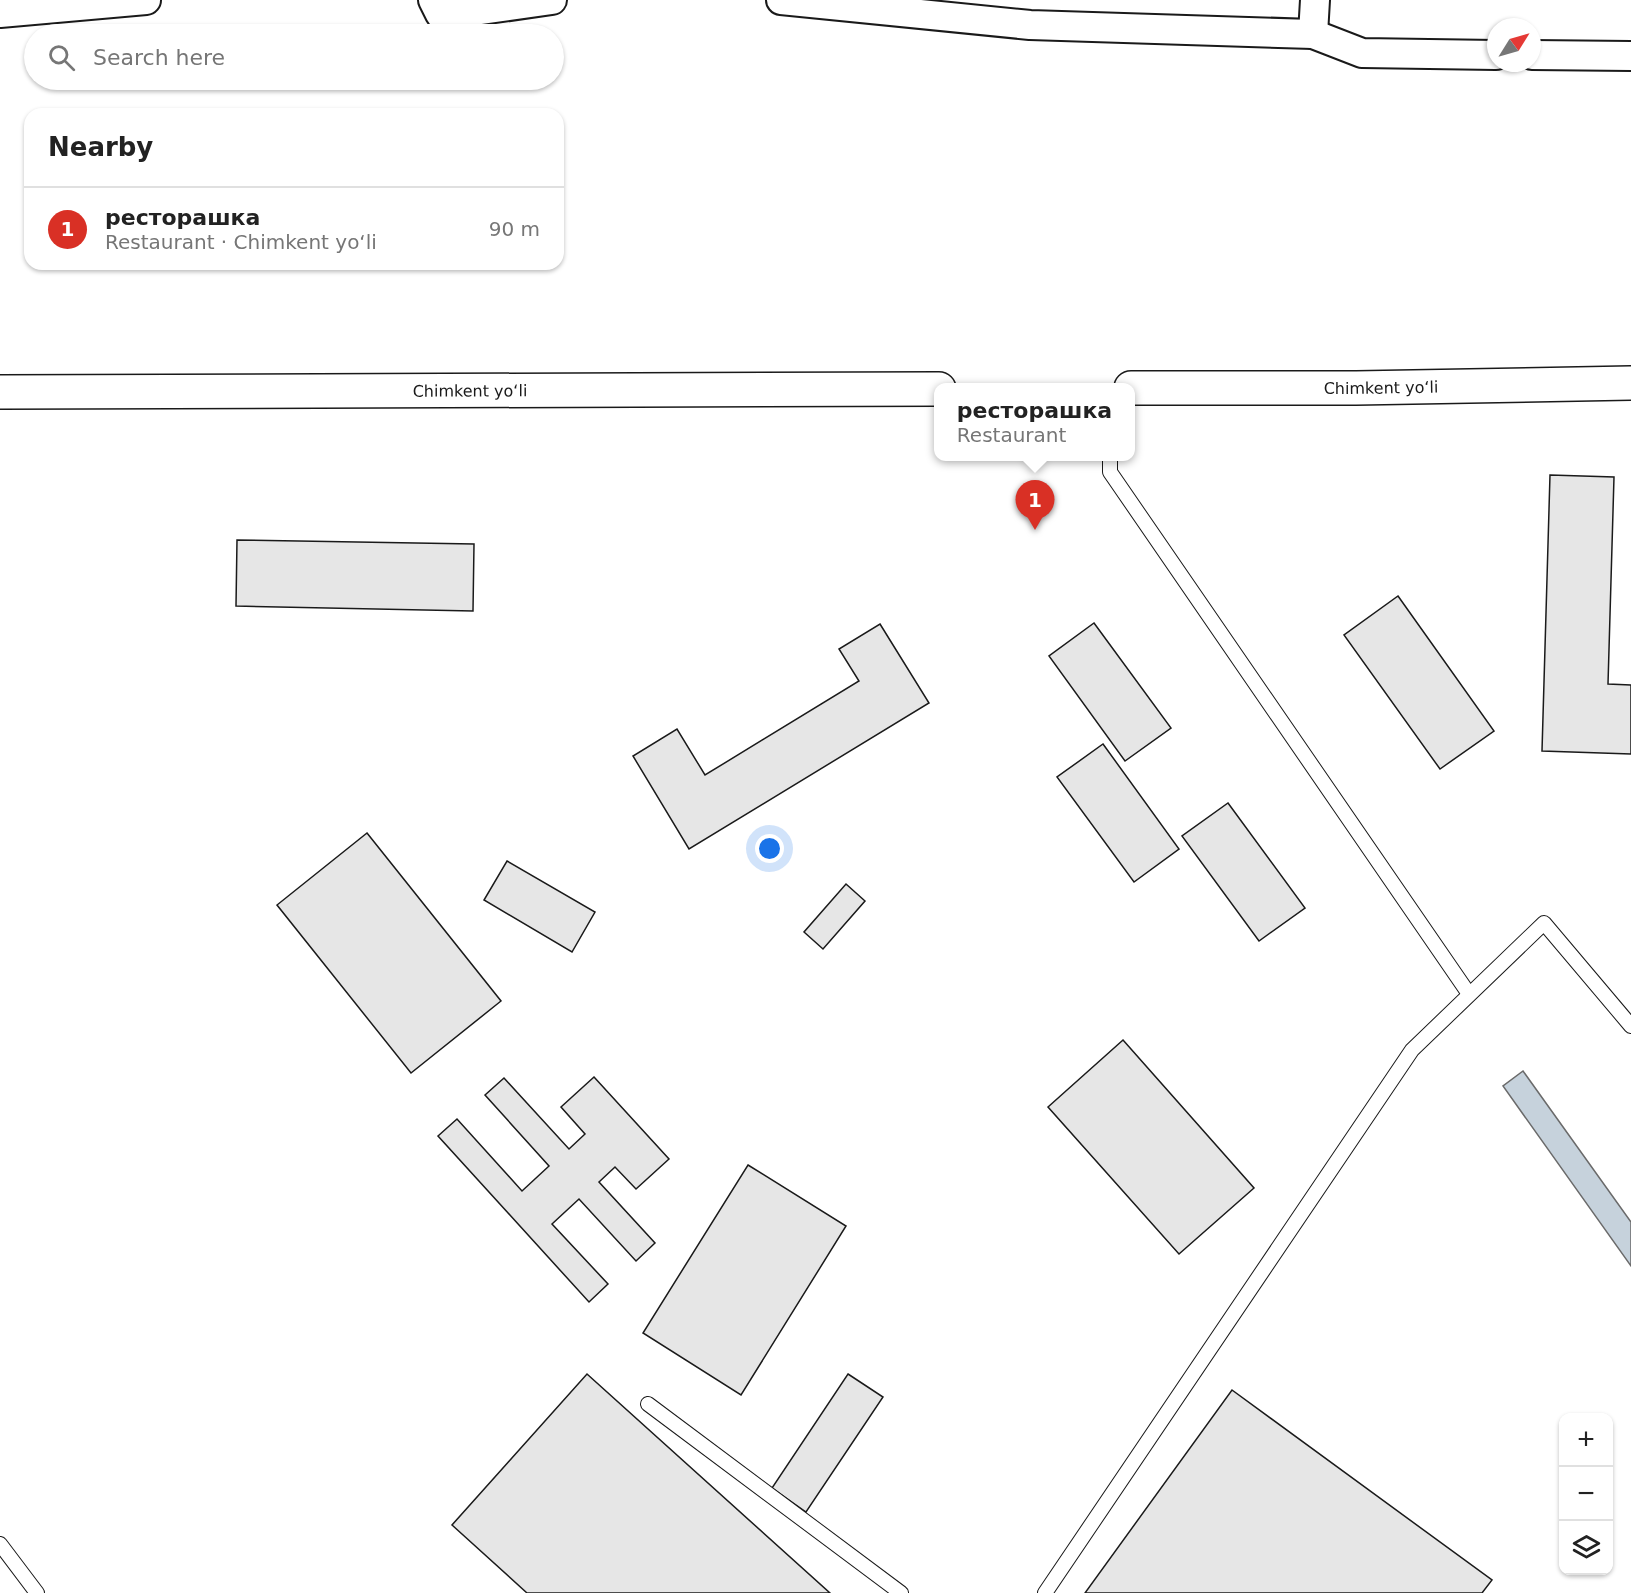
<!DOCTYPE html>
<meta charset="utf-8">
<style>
body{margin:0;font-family:"DejaVu Sans",sans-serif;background:#f2f2f2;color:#222}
.controls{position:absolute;right:18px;bottom:18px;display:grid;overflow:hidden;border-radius:12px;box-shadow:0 2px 4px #0004}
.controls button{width:54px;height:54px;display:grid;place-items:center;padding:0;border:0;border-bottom:2px solid #e0e0e0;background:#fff;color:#222;font:30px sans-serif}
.compass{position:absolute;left:1487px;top:18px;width:54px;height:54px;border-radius:50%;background:#fff;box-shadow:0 2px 4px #0004;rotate:53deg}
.you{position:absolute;left:770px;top:849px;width:21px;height:21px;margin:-15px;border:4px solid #fff;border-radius:50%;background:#1a73e8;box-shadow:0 0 0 9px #1a73e833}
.badge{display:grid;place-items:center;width:39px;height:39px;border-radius:50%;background:#d93025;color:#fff;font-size:20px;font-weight:700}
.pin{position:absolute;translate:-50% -50px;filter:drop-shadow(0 2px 3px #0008)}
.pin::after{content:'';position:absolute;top:32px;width:21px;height:18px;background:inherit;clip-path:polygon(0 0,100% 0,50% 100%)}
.popup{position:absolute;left:934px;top:383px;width:201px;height:78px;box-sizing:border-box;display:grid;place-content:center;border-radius:12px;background:#fff;filter:drop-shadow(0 2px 4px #0005);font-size:20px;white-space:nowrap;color:#767676}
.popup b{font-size:22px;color:#222}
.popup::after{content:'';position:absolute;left:50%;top:100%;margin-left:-12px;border:12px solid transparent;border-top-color:#fff}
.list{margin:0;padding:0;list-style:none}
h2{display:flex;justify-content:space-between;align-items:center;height:78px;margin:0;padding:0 24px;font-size:26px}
h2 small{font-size:20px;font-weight:400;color:#767676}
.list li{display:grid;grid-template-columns:39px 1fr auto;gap:18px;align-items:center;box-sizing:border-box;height:84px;padding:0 24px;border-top:2px solid #e0e0e0}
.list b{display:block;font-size:22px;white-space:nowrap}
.list p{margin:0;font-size:20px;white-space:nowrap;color:#767676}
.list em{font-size:20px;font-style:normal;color:#767676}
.icon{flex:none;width:33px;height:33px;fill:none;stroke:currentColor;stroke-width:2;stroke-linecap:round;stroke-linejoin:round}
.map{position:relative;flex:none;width:1631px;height:1593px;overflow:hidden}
.search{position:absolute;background:#fff;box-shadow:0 2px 4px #0004;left:24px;top:24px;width:540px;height:66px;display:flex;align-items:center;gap:15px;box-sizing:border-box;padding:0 21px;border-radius:33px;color:#767676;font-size:22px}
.panel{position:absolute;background:#fff;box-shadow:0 2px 4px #0004;left:24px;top:108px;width:540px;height:162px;border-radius:18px}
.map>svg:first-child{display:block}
.water{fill:#c6d2dc;stroke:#6a6a6a;stroke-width:1.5}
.building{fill:#e6e6e6;stroke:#1a1a1a;stroke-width:1.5}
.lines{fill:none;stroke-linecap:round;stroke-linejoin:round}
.service-casing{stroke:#1a1a1a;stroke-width:16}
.minor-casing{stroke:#1a1a1a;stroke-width:32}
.trunk-casing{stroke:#1a1a1a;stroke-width:36}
.service{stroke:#fff;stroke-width:14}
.minor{stroke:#fff;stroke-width:28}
.trunk{stroke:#fff;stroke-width:33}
.labels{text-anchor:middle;stroke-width:4.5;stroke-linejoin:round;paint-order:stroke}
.street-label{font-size:16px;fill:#1a1a1a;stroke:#fff}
</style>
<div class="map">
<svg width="1631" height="1593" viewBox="0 0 1631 1593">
<rect width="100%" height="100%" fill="#fff"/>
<polygon class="water" points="1523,1071 1631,1222 1631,1266 1503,1086"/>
<g class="building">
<polygon points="1550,475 1614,477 1608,684 1631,685 1631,754 1542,751"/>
<polygon points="237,540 474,544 473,611 236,606"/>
<polygon points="1398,596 1494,731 1440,769 1344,635"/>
<polygon points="1094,623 1171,728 1125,761 1049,656"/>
<polygon points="880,624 929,703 689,849 633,756 677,729 705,775 859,681 839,649"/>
<polygon points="1103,744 1179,849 1134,882 1057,777"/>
<polygon points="1228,803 1305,908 1259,941 1182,836"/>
<polygon points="367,833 501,1001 411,1073 277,905"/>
<polygon points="507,861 595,912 572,952 484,900"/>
<polygon points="846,884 865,901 823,949 804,932"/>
<polygon points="1123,1040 1254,1188 1179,1254 1048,1107"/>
<polygon points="594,1077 669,1159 636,1189 615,1167 599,1182 655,1243 636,1261 579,1199 552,1224 608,1284 589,1302 438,1136 457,1119 522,1191 549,1166 485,1095 504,1078 569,1149 585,1134 561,1107"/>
<polygon points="748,1165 846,1226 741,1395 643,1333"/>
<polygon points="587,1374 830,1593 527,1593 452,1525"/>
<polygon points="848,1374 883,1397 806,1512 772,1488"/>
<polygon points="1232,1390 1492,1580 1482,1593 1085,1593"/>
</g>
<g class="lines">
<g class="service-casing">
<g id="service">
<polyline points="1110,456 1110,472 1469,994"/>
<polyline points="648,1404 901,1593"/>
<polyline points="0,1544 37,1593"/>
<polyline points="1045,1593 1412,1050 1544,923 1631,1026"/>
</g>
</g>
<g class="minor-casing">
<g id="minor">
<polyline points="433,0 440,14 453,14 552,0"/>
<polyline points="781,0 1030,25 1313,34 1362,53 1496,55"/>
<polyline points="0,13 146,0"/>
<polyline points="1313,34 1315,0"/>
<polyline points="1532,55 1631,56"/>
</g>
</g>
<g class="trunk-casing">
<g id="trunk">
<path id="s1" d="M1131,388H1356L1631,383"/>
<path id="s2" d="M0,392L939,389"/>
</g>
</g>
<use href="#service" class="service"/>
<use href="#minor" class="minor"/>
<use href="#trunk" class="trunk"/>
</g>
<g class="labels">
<g class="street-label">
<text dy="6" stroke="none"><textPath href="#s1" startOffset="250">Chimkent yo‘li</textPath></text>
<text dy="6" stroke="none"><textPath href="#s2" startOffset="470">Chimkent yo‘li</textPath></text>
</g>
</g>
</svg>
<div class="controls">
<button>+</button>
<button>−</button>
<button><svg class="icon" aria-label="layers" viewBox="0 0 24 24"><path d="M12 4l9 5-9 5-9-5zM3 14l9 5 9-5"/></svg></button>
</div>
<svg class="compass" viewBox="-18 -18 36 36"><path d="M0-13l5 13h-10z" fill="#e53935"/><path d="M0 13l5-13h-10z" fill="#767676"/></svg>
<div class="you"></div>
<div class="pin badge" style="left:1035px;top:530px">1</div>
<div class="popup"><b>ресторашка</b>Restaurant</div>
<div class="search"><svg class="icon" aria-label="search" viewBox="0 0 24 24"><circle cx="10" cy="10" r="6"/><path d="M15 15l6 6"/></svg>Search here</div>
<section class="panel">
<h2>Nearby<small></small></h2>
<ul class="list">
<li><span class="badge">1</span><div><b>ресторашка</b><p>Restaurant · Chimkent yo‘li</p></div><em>90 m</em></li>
</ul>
</section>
</div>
